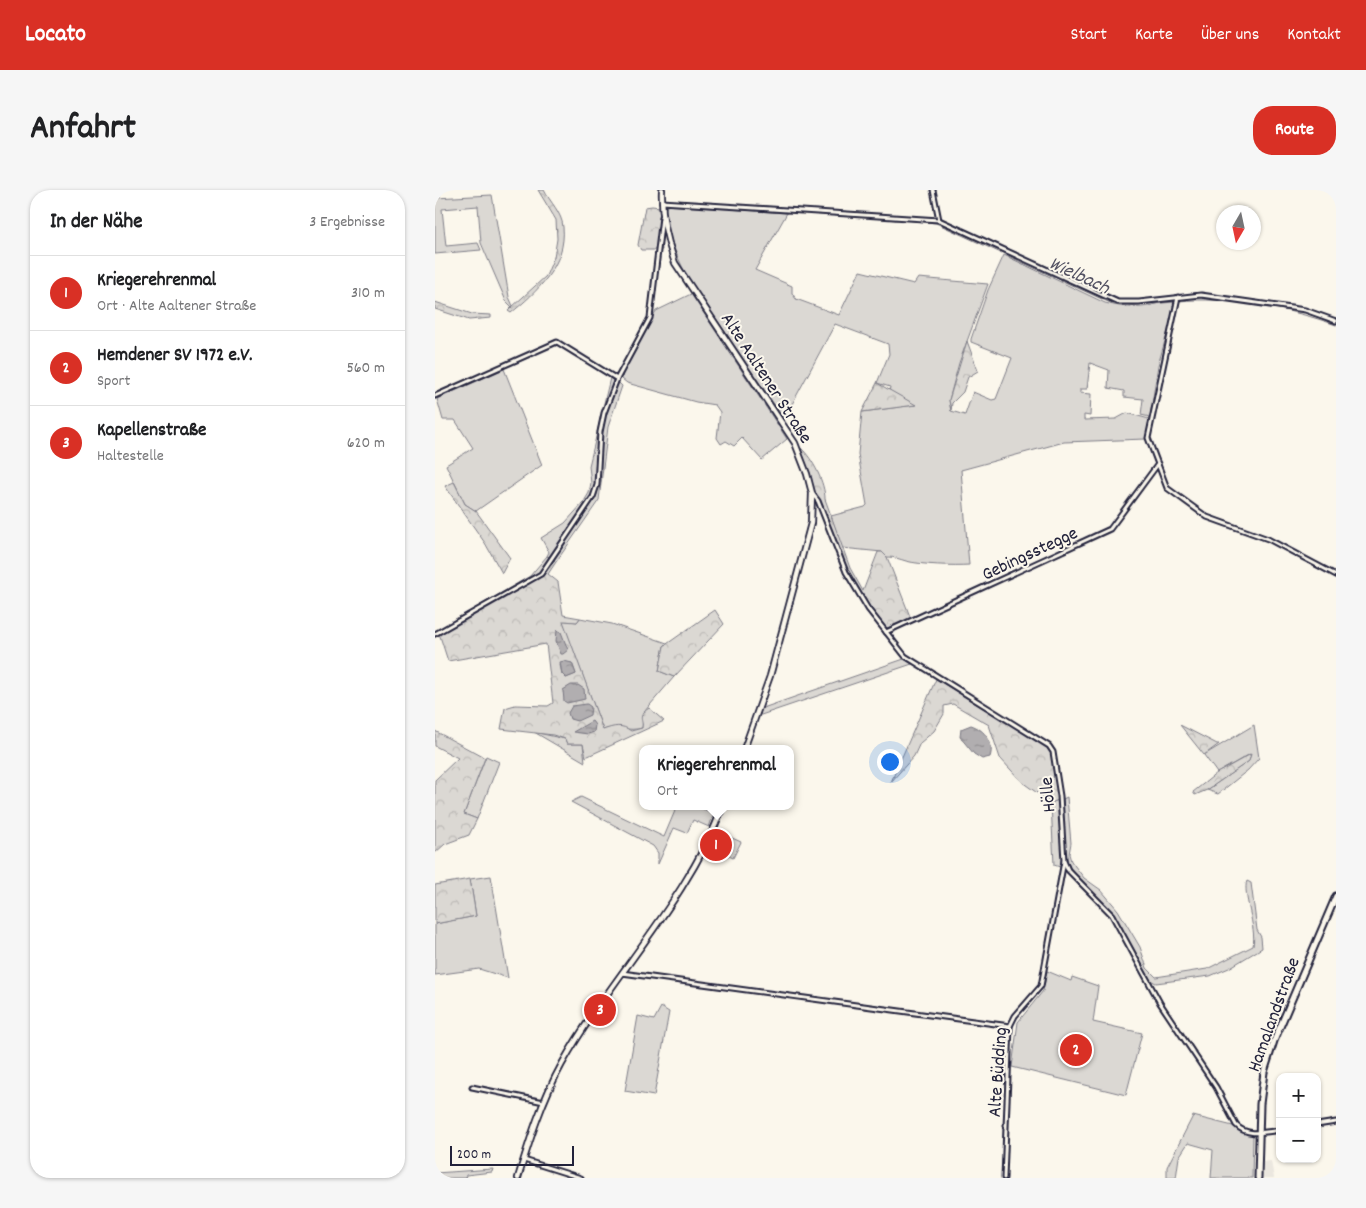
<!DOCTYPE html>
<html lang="de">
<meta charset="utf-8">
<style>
body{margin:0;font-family:Dekko,sans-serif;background:#f6f6f6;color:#202124}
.controls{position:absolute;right:15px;bottom:15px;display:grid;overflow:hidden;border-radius:10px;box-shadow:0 1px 4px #0004}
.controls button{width:45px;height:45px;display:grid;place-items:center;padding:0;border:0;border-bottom:1px solid #e0e0e0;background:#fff;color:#202124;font:25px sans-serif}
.compass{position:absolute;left:781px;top:15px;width:45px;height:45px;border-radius:50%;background:#fff;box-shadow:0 1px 4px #0004;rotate:189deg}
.scale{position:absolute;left:15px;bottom:12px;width:124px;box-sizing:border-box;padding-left:5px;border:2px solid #22223b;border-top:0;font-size:14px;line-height:18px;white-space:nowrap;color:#22223b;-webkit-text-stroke:4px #fbf7ec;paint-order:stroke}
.you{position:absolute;left:454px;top:571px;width:18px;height:18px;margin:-12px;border:4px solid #fff;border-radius:50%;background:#1a73e8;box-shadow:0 0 0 8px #1a73e833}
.badge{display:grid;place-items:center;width:32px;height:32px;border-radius:50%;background:#d93025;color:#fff;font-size:16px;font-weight:700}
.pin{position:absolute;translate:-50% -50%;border:2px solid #fff;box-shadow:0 1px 5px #0006}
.popup{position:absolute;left:204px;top:555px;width:155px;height:65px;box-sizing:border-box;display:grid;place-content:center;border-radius:10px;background:#fff;filter:drop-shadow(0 1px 4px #0005);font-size:16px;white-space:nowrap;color:#757577}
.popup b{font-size:19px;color:#202124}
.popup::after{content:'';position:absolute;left:50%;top:100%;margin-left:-10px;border:10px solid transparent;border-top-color:#fff}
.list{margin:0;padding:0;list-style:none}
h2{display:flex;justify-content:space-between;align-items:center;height:65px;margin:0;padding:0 20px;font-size:21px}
h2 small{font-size:16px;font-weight:400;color:#757577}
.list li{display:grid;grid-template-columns:32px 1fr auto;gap:15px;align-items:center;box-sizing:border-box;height:75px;padding:0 20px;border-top:1px solid #e0e0e0}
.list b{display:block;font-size:19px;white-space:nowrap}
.list p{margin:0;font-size:16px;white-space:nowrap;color:#757577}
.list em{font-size:16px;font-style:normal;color:#757577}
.map{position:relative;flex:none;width:901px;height:988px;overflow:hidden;border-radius:20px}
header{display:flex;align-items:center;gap:30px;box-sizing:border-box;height:70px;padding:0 25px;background:#d93025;color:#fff}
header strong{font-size:24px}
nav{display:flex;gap:28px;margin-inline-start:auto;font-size:18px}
.intro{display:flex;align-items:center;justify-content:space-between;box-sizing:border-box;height:120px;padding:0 30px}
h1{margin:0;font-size:35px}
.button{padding:12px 22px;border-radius:20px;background:#d93025;color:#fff;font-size:18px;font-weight:700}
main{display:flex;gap:30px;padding:0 30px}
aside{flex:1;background:#fff;border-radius:20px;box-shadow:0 1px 4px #0004}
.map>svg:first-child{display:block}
.built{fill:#ebe7df}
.grass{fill:#dbd8d3;stroke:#7e7d87}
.forest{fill:url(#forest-crowns);stroke:#7e7d87;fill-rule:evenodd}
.water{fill:url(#water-ripples);stroke:#787681}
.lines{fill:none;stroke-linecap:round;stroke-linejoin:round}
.stream{stroke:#787681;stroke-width:1}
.street-casing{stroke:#22223b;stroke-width:7}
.secondary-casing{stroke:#22223b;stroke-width:8}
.primary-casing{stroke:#22223b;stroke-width:9}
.street{stroke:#fbf7ec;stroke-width:3}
.secondary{stroke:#fbf7ec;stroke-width:4.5}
.primary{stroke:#fbf7ec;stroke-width:5}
.labels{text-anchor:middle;stroke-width:4;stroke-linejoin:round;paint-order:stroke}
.street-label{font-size:19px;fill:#22223b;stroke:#fbf7ec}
.water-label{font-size:20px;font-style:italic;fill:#545364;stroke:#fbf7ec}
</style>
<header>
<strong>Locato</strong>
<nav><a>Start</a><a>Karte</a><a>Über uns</a><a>Kontakt</a></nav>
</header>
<div class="intro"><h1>Anfahrt</h1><a class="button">Route</a></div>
<main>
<aside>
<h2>In der Nähe<small>3 Ergebnisse</small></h2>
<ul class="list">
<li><span class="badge">1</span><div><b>Kriegerehrenmal</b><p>Ort · Alte Aaltener Straße</p></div><em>310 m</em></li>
<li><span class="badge">2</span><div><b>Hemdener SV 1972 e.V.</b><p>Sport</p></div><em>560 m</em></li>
<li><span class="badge">3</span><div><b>Kapellenstraße</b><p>Haltestelle</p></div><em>620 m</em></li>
</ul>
</aside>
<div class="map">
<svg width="901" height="988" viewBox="0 0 901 988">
<defs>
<pattern id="forest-crowns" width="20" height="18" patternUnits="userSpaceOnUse" patternTransform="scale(1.25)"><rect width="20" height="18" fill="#dbd8d3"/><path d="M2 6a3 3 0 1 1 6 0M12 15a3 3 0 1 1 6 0" fill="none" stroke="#bcb9b6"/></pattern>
<pattern id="water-ripples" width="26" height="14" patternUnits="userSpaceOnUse" patternTransform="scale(1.25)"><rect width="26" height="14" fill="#b1aeb0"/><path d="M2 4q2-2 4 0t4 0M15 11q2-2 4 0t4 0" fill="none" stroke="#908d90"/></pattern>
</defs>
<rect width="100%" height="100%" fill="#fbf7ec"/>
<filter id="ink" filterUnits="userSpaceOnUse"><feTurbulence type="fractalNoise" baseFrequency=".02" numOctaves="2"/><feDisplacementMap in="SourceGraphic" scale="10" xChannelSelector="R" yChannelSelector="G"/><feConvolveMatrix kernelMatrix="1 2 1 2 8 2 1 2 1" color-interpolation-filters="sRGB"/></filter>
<g filter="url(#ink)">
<polygon class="built" points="836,971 839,988 828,988 828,972"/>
<g class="grass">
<polygon points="57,5 74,107 78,116 77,117 71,111 46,53 43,16 7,19 11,56 43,53 46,60 0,64 0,8"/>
<path d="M233,15L352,23L320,80L357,96V103L361,109L404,125L425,81L479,94L483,88L553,94L524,173L514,210L516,221L530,225L538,202L557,210L561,209L577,168L536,152V149L553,100L569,65L670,113C682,116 694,118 707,117C718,116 728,110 739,112V120L723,175L715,227L706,225L708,209L689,207V201L673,198L674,180L655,173L652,199H645V203L656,204L655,226L649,225V230L681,229L692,223L714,229L711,249L629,252L526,280L534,375C520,376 485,375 471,371C464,369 460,367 452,367L447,362L407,358L396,326L430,317L432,315L423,264L427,222L480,215L453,207L455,197L442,193L454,164L453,154L400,134L349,229L251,84C240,63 232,43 230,19Z"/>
<polygon points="256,104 352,249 327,270 307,248 299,256 291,251 286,254 282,248 285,222 280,215 261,212 192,193 187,189 188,182 221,121"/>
<polygon points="69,179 107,275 41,321 30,314 11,275 38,258 20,230 8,230 2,209"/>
<polygon points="175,188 178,191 164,238 160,297 158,304 115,367 112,366 114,362 106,348 130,333 148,313 154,303 156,293 154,276"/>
<polygon points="183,192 187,196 173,237 164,310 121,372 118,369 162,305 169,227"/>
<path d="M145,428L177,434L232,453L229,456L224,481L239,487L209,522L207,538C194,542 180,535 168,540L127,430L142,432Z"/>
<polygon points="469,469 477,474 326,525 324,524 325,519"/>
<polygon points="819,535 824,568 813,580 783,604 772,600 814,571 815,564 782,583 769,565"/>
<polygon points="99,542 130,549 132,554 148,554 150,572"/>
<polygon points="51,566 64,572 42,629 29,624"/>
<polygon points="146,607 229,647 242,616 260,616 279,623 274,637 258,630 252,643 239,638 223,674 223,663 218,656 136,612"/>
<path d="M632,607L636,653L634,664L636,671L649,688L666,700L683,720L705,757L712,778L721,787L772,779L818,756C822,737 807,703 812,691L816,693L822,740L826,747L827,758L794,778L775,786L721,793L715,790L679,724L646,692L634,676L630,658L628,609Z"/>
<polygon points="623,610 627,669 625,677 619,675 616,613"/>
<polygon points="282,641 306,652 298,668 275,656 278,650 281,652 281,656 287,652 296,660 298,656 287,651 287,644 284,643 282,646 280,646"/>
<polygon points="56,686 73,788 44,779 0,785 0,734 41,726 35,689"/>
<polygon points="612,781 636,791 637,787 663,796 658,832 707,843 691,905 577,877 583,832 608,801"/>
<polygon points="226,817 234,822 219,906 190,901 203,826 219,830"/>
<polygon points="758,926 798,936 807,943 818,944 817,988 776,988 778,960 753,953 744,967 741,988 732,988 732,977"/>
<polygon points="58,979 57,982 31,985 30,988 0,988 0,983"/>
</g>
<g class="forest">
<path d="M103,0H109C115,12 127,23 128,37C132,74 102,102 76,123L73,121L77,117L111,86L119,67L122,49L121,30Z"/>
<polygon points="217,16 225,17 227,60 206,60 203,55 210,17"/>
<polygon points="0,112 37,124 56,125 56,128 34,130 0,119"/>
<polygon points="532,151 543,181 533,187 528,202 517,213 516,221 514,210"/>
<polygon points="442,193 481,215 427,222"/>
<path d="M366,258C378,269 390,293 390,309L415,378L428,401L443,362H447L452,367L476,429L452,438C416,406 402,354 385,310L378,302Z"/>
<polygon points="19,292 30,314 41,321 75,368 67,383 50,353 10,296"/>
<path d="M112,366L121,372L113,384L123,392L128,425L145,428L142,432L128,431L168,540C179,536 187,534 196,541L207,538C209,530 201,527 214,518L229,531L151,567L148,554H132L130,549L118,545L66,539L70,518L80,515L113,516L118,513L111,454L13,471L3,440L95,386ZM137,473L141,484L131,488L127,484L125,475Z"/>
<polygon points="280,420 289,434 239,487 224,481 229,456"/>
<polygon points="501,489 613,558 620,568 623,610 616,613 587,592 565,568 554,535 518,514 509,516 509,524 499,541 485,553 479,566 456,592"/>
<polygon points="745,535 782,554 784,554 769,565"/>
<polygon points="0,541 50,568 29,624 42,629 34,645 10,654 0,663 0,590 23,568 0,556"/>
<polygon points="816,564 814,571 772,600 760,605 758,602 782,583"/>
<polygon points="35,689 41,726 0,734 0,695"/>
</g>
<g class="water">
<polygon points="122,440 126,442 133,460 128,464 126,464 121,451"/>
<polygon points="129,471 137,473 141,484 131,488 127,484 125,472"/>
<polygon points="136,495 143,495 149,499 150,509 132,513 129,511 128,500"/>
<polygon points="152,514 156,517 155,525 142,531 135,529 133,523 137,516"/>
<polygon points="157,531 160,535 159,542 153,544 138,542"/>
<path d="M536,535C549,539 560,553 555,567L547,569L539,564L525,547L526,539Z"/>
</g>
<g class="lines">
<g class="stream">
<polyline points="441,28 462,30"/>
<polyline points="469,30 501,33 566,63"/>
<polyline points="571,65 680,115 692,116 739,112"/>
<path d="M744,111C790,106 858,119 901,135"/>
</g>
<g class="street-casing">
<g id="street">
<polyline points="498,0 504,30"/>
<polyline points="227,12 504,30 683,112 704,112 766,105 870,120 901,131"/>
<polyline points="743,107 713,248 732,298 772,327 833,349 901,385"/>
<polyline points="0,206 122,152 182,189"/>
<path d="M377,303L383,311L411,382L433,419L470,466L614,556L618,562L625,606L629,671L633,680L677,725L725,813L781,897L801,935C812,947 830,942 845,940"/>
<polyline points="451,442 675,339 723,274"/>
<polyline points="0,444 106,384 158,307 162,295 165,242 169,223 182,189 215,128 227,27"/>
<polyline points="187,783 575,836"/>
<polyline points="37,897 109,912"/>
<polyline points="882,935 901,932"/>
<polyline points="89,970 146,988"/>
<polyline points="569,988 575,836 580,826 606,796 629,671"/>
</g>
</g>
<g class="secondary-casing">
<g id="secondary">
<path d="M227,0C226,26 231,48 240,73L360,253L372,284L377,303L376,333L335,486L309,559"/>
<path d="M83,988C95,949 107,910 127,874C176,786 252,712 288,616"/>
</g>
</g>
<g class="primary-casing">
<polyline id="primary" points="823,988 825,914 829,882 839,851 901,706"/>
</g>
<use href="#street" class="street"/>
<use href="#secondary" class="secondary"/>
<use href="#primary" class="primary"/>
</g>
</g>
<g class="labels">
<g class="street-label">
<text transform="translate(333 187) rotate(57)" y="7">Alte Aaltener Straße</text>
<text transform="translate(594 362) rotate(-25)" y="7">Gebingsstegge</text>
<text transform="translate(611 605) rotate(-95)" y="7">Hölle</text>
<text transform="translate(837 824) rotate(-70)" y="7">Hamalandstraße</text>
<text transform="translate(561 882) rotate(-86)" y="7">Alte Büdding</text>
</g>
<g class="water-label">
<text transform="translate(645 84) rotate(25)" y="7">Wielbach</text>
</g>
</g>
</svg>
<div class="controls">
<button>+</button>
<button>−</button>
</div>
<svg class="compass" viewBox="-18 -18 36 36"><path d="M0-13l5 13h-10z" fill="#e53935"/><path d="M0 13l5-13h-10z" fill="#757577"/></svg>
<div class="scale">200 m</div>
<div class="you"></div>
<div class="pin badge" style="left:281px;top:655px">1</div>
<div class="popup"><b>Kriegerehrenmal</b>Ort</div>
<div class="pin badge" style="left:641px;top:860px">2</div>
<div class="pin badge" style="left:165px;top:820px">3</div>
</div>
</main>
